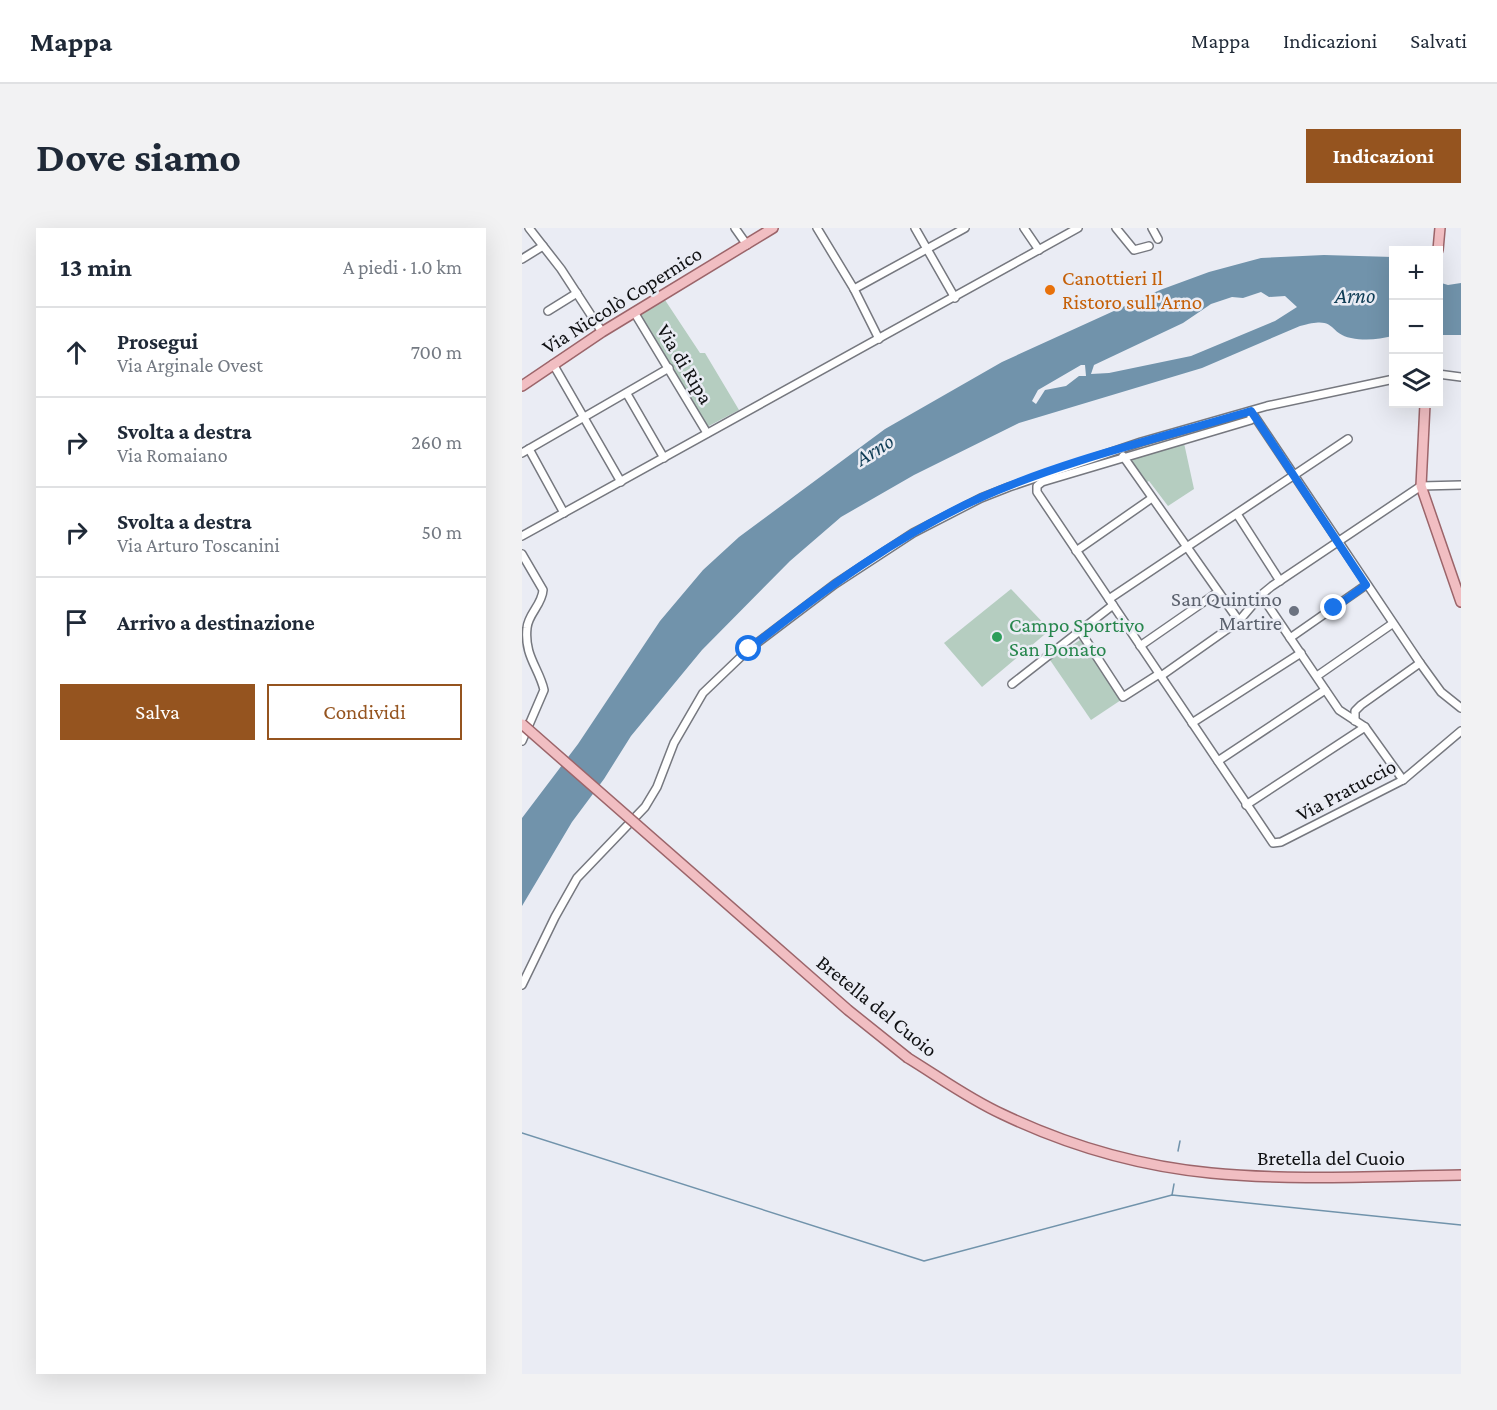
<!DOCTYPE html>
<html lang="it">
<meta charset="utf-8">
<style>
body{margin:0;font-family:"Crimson Pro",serif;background:#f2f2f3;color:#1f2937}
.controls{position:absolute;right:18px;top:18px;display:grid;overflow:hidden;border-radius:0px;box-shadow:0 6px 24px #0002}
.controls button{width:54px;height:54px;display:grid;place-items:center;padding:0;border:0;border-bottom:2px solid #e0e1e3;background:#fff;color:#1f2937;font:30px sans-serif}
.stop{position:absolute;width:18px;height:18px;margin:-14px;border:4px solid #1a73e8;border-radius:50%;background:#fff}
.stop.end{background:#1a73e8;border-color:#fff;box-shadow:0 2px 6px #0008}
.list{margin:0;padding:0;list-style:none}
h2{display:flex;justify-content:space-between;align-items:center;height:78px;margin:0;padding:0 24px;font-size:26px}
h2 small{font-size:20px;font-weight:400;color:#747a83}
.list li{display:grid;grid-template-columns:39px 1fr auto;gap:18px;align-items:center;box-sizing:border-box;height:90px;padding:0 24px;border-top:2px solid #e0e1e3}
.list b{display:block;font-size:22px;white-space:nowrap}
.list p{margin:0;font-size:20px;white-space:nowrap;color:#747a83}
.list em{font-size:20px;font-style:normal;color:#747a83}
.actions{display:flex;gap:12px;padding:18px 24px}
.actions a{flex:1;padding:14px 0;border:2px solid #95541f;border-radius:0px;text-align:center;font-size:21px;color:#95541f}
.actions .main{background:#95541f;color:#fff}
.icon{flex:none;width:33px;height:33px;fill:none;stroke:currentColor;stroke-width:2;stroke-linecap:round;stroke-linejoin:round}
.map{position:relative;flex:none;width:939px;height:1146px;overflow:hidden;border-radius:0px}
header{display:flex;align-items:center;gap:36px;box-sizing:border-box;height:84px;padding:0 30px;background:#fff;border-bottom:2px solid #e0e1e3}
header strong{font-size:28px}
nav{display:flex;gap:33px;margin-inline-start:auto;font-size:21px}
.intro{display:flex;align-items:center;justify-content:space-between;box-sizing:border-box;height:144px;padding:0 36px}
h1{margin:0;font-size:42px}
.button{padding:15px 27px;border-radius:0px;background:#95541f;color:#fff;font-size:21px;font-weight:700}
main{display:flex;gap:36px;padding:0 36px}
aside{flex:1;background:#fff;border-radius:0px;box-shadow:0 6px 24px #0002}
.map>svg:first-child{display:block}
.green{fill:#b5cdc0}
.water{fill:#7193ab;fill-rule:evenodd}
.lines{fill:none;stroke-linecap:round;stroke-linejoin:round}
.stream{stroke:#7193ab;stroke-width:1.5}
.minor-casing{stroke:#76787f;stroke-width:10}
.major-casing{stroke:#9c656a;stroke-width:12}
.minor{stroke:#fff;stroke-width:7}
.major{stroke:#f1bec2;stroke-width:9}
.major-bridge-casing{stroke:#9c656a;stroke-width:12;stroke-linecap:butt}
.major-bridge{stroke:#f1bec2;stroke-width:9}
.route{stroke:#1a73e8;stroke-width:8}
.food-dot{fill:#e8710a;stroke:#eaecf4;stroke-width:2}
.worship-dot{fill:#6b7280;stroke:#eaecf4;stroke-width:2}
.leisure-dot{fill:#2e9e5b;stroke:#eaecf4;stroke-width:2}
.labels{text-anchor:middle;stroke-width:5;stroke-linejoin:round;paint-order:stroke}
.food-label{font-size:21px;fill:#c56008;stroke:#eaecf4;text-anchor:start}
.street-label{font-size:21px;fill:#101113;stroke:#eaecf4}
.worship-label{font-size:21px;fill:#5b616d;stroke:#eaecf4;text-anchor:end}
.leisure-label{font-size:21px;fill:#27864d;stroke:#eaecf4;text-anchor:start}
.water-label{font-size:22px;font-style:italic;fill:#0e3c55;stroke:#eaecf4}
</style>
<header>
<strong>Mappa</strong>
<nav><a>Mappa</a><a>Indicazioni</a><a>Salvati</a></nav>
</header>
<div class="intro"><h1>Dove siamo</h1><a class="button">Indicazioni</a></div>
<main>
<aside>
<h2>13 min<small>A piedi · 1.0 km</small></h2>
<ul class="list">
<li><svg class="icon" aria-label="ahead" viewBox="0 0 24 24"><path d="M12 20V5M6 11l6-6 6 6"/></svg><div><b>Prosegui</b><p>Via Arginale Ovest</p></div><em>700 m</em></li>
<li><svg class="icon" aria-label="right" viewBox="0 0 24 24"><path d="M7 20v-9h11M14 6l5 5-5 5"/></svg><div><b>Svolta a destra</b><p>Via Romaiano</p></div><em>260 m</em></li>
<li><svg class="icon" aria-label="right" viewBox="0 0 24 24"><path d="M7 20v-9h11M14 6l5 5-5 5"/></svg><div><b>Svolta a destra</b><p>Via Arturo Toscanini</p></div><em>50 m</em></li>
<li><svg class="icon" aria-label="arrive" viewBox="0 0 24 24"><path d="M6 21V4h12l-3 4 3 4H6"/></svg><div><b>Arrivo a destinazione</b></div></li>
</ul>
<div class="actions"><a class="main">Salva</a><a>Condividi</a></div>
</aside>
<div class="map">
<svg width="939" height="1146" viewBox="0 0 939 1146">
<rect width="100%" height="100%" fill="#eaecf4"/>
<g class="green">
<polygon points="143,72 178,125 183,125 217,182 185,199 118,87"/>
<polygon points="662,215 672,261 646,278 627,253 625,254 610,234 612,229"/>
<polygon points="489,361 528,402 460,459 422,415"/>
<polygon points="558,412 599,472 569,492 528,432"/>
</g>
<g class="water">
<path d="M802,27L871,29V108C858,111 844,113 829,110C804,104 816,87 778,98L680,140L497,195L392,247L319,289L268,333L180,422L109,508L82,551L50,594L0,678V590L56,516L138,393L181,342L217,309L363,201L480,134L638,62L687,44L739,30ZM739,64L747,69L763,68L775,79L753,93L669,128L587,145L569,146L572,137L661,95L689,76L710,69L721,70ZM559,137H563L564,148H557L544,158L523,162L514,176L510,173L516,162Z"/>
<polygon points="916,54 926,57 939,55 939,107 917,107"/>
</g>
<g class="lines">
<g class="stream">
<polyline points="0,905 402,1033 650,967 939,997"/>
<polyline points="656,923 658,913"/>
<polyline points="650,967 652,956"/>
</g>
<g class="minor-casing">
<g id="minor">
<polyline points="7,0 39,41 80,104"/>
<polyline points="213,0 225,17"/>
<polyline points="295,0 332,61 357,111"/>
<polyline points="393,0 433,70"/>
<polyline points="502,0 517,22"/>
<polyline points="594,0 612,22 627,18"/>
<polyline points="630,0 636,11"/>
<polyline points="0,31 21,18"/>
<polyline points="332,61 443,0"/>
<polyline points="26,83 55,65"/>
<polyline points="112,84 185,205"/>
<polyline points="31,136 99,254"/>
<polyline points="916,146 939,149"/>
<polyline points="105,166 142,230"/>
<polyline points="729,183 729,192 520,254 515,258 515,264 751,615 759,614 881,552 939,503"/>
<polyline points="729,183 898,435 919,464 939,480"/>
<polyline points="7,221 42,285"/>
<polyline points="0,225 147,140"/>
<polyline points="601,228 717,393"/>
<polyline points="715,286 758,353"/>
<polyline points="0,308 556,0"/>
<polyline points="554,323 630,270"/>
<path d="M0,326L21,362C20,377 6,386 5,400C2,428 17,440 22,462L0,513"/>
<polyline points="739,367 817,482 843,499 881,552"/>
<polyline points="587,371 826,211"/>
<polyline points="558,403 601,469 637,446"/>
<polyline points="768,410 844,357"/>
<polyline points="618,418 696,364"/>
<polyline points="639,448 717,393 739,367 750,358 899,258 939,257"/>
<polyline points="795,448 870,396"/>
<polyline points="490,456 591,377"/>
<polyline points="833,493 833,483 839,477 898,435"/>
<polyline points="670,495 779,425"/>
<polyline points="696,533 803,462"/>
<polyline points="724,577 843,499"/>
<polyline points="0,757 33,689 55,650 123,579 135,559 152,515 181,465 227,421 313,356 391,305 459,270 487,259 619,214 745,178 872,151"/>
</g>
</g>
<g class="major-casing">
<g id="major">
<polyline points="916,22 918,0"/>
<polyline points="0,158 80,104 251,0"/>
<polyline points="903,176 899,258 939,374"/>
<path d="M386,830C417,849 447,871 480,886C545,917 617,938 689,945C771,953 856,948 939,947"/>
</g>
</g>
<use href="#minor" class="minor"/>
<use href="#major" class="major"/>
<g class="major-bridge-casing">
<polyline id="major-bridge" points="0,496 326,782 386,830"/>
</g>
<use href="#major-bridge" class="major-bridge"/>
</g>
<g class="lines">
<path class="route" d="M227,421C299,364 375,307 460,269C546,231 639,210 729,183L844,357L812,380"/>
</g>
<circle class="food-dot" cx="528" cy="62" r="6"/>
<circle class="worship-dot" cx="772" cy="383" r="6"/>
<circle class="leisure-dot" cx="475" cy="409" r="6"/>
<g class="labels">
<g class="food-label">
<text x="540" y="57">Canottieri Il<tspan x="540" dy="24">Ristoro sull'Arno</tspan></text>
</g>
<g class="street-label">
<text transform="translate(100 72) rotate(-32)" y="7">Via Niccolò Copernico</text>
<text transform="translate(163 136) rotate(59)" y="7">Via di Ripa</text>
<text transform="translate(824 562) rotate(-28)" y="7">Via Pratuccio</text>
<text transform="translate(355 778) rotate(39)" y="7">Bretella del Cuoio</text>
<text x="809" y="937">Bretella del Cuoio</text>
</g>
<g class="worship-label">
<text x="760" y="378">San Quintino<tspan x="760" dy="24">Martire</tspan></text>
</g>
<g class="leisure-label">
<text x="487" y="404">Campo Sportivo<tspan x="487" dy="24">San Donato</tspan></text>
</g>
<g class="water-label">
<text x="833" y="75">Arno</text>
<text transform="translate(352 221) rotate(-32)" y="8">Arno</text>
</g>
</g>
</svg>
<div class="controls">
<button>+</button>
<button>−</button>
<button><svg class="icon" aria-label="layers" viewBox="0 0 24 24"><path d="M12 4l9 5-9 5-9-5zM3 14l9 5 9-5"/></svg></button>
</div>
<div class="stop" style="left:227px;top:421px"></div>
<div class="stop end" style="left:812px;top:380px"></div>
</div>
</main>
